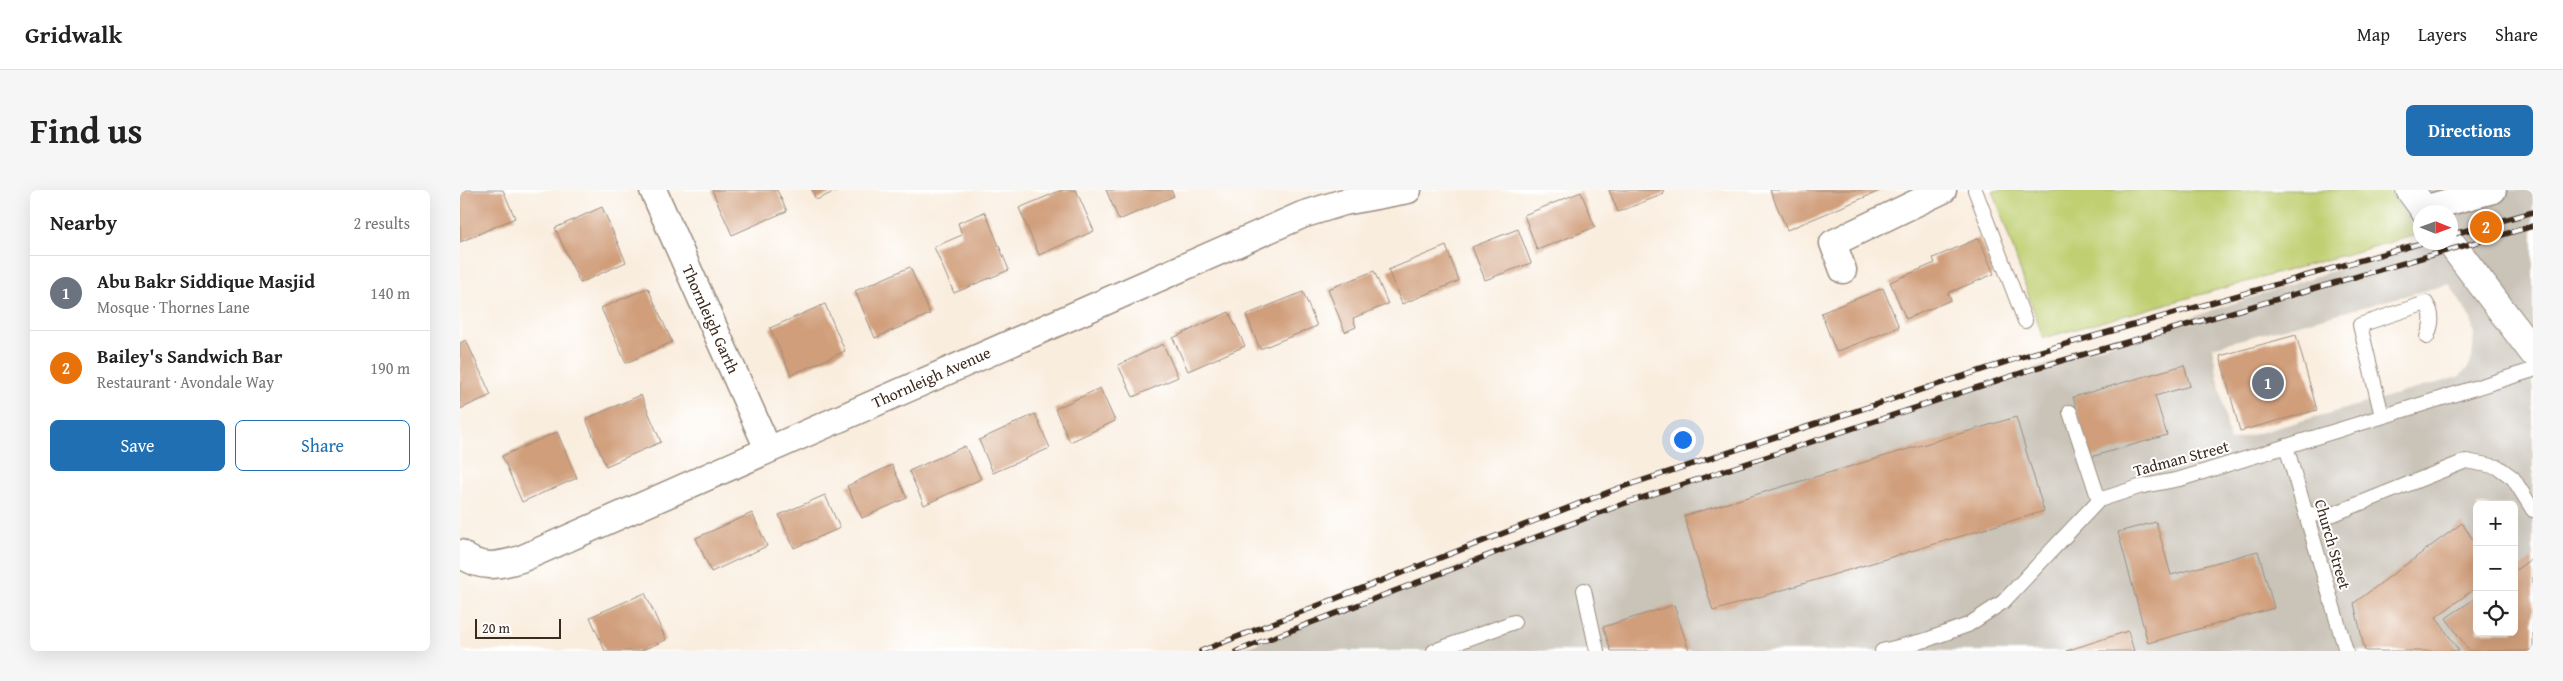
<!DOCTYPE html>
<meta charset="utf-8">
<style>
body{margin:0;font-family:"Gentium Book Plus",serif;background:#f6f6f6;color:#222}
.controls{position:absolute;right:15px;bottom:15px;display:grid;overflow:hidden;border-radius:8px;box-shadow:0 5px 20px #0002}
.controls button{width:45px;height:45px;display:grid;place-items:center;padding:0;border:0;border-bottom:1px solid #e0e0e0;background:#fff;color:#222;font:25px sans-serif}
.compass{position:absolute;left:1953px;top:15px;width:45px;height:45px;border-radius:50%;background:#fff;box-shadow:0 5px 20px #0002;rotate:91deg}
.scale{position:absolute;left:15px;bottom:12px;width:86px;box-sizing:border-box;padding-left:5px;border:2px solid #3b2a1e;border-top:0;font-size:14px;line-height:18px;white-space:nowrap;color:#3b2a1e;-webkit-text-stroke:4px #fff;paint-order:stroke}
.you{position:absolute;left:1222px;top:249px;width:18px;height:18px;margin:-12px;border:4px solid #fff;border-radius:50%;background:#1a73e8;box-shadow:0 0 0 8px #1a73e833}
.badge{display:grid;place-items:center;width:32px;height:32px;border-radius:50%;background:#1f6fb2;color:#fff;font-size:16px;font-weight:700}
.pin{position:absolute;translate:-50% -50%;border:2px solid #fff;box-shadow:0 1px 5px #0006}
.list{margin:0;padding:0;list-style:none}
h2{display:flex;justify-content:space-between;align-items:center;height:65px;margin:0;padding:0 20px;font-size:21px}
h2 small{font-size:16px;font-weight:400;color:#767676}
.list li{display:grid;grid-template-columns:32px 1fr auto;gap:15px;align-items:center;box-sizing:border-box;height:75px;padding:0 20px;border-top:1px solid #e0e0e0}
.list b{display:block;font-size:19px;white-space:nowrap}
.list p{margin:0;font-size:16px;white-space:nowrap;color:#767676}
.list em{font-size:16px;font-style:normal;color:#767676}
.actions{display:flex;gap:10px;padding:15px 20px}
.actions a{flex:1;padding:11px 0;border:1px solid #1f6fb2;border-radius:8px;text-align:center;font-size:18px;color:#1f6fb2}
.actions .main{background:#1f6fb2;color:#fff}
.icon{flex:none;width:28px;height:28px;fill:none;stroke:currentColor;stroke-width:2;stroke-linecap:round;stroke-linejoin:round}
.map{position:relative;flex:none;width:2073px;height:461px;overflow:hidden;border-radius:8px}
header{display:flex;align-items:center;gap:30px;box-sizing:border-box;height:70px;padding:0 25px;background:#fff;border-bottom:1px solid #e0e0e0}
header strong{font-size:24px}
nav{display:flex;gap:28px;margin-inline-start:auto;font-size:18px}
.intro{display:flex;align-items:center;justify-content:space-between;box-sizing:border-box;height:120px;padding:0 30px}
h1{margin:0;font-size:35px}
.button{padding:12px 22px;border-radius:8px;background:#1f6fb2;color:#fff;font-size:18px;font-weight:700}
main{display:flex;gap:30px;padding:0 30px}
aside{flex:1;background:#fff;border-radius:8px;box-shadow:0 5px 20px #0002}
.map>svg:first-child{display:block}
.industrial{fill:#c9c3b8;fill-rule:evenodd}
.green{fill:#c0cf71;stroke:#7e7c48}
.building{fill:#d09e7a}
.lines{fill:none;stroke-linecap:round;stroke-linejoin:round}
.lane-casing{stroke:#9a8c7e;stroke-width:16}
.street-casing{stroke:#9a8c7e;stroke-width:29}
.secondary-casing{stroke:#9a8c7e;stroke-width:30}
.lane{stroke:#fff;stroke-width:14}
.street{stroke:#fff;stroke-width:26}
.secondary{stroke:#fff;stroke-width:28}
.rail-casing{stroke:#3b2a1e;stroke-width:5.5}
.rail{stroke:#fff;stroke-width:4;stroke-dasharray:11;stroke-linecap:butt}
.labels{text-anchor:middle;stroke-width:4;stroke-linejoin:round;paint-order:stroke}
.street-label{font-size:16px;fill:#3b2a1e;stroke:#fff}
</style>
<header>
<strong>Gridwalk</strong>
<nav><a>Map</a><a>Layers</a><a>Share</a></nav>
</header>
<div class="intro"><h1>Find us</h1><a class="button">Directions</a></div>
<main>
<aside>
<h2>Nearby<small>2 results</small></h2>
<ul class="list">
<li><span class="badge" style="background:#6b7280">1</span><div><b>Abu Bakr Siddique Masjid</b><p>Mosque · Thornes Lane</p></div><em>140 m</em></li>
<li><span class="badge" style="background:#e8710a">2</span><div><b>Bailey's Sandwich Bar</b><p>Restaurant · Avondale Way</p></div><em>190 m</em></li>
</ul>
<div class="actions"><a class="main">Save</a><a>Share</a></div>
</aside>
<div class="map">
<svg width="2073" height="461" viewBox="0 0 2073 461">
<rect width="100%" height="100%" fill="#fff"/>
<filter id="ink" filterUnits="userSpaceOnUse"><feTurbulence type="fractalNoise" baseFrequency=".02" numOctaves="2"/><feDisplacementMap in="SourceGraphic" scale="10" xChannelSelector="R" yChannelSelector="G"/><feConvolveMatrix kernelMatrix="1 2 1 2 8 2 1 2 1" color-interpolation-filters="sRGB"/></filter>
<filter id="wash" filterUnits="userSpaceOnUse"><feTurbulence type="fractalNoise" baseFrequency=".0096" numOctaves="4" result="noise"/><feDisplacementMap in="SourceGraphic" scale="20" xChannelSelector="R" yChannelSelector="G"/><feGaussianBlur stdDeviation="1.12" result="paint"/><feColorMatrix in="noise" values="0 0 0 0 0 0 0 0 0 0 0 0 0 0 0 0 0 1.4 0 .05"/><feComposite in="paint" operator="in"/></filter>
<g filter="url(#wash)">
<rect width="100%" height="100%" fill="#f9edde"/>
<path class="industrial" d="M1950,0H2073V461H777L1163,314L1960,52H1990V22ZM1989,94L2011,129L2014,146L2012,168L2008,178L1998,187L1770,251L1752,157ZM2017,315H2054V442H2017Z"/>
<polygon class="green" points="1533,0 1928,0 1960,44 1583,148"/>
<g id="blocks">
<g class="building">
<polygon points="0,0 43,0 55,28 0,52"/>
<polygon points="252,0 317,0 327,21 272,45"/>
<polygon points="352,0 378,0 356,10"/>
<polygon points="602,0 616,0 634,41 579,65 559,18"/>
<polygon points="646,0 711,0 714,6 659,30"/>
<polygon points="1149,0 1203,0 1204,4 1158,22"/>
<polygon points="1310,0 1422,0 1327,40"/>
<polygon points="1121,2 1135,37 1077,60 1064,25"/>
<polygon points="142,17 166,72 120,93 95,38"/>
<polygon points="525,22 549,80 494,103 474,57 502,45 498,33"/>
<polygon points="1058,39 1071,73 1025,90 1012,57"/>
<polygon points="1519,48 1534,84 1488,103 1491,110 1446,129 1430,92 1475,73 1473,68"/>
<polygon points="986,56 999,91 942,114 928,80"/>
<polygon points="450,77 470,124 415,148 395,101"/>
<polygon points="914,81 928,114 893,128 896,137 885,142 868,99"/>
<polygon points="188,98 212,152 166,173 141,118"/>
<polygon points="1423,98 1439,137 1376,162 1361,123"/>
<polygon points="843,102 857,136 800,159 786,125"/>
<polygon points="365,114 385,161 331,185 310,138"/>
<polygon points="769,122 785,156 728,181 713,148"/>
<polygon points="1836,145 1857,220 1780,241 1760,166"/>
<polygon points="6,150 31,205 0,219 0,153"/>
<polygon points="703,154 718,187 673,207 658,175"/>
<polygon points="1724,175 1730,196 1695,206 1707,245 1631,267 1613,207"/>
<polygon points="640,198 655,231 610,252 595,219"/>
<polygon points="181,205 201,252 146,276 126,229"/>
<polygon points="575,224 590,258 533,283 519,250"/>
<polygon points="1556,227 1584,321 1253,421 1224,326"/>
<polygon points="97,242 117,288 62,312 42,266"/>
<polygon points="505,256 521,289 464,315 449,281"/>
<polygon points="432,275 447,308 402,328 387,296"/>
<polygon points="365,305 380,338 334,358 319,325"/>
<polygon points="292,323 307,356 251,382 236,348"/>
<polygon points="1696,332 1711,385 1798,361 1814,418 1688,453 1658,342"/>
<polygon points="2002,333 2017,356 2017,397 1976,427 1999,461 1905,461 1894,413"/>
<polygon points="2073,368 2073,458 2069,461 2009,461 1986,428 2017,407 2017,442 2054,442 2054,381"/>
<polygon points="185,403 206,450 180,461 145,461 130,427"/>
<polygon points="1214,415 1229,461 1151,461 1143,437"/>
<polygon points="1668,441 1674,461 1606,461"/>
</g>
</g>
</g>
<g filter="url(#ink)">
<use href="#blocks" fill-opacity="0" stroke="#9a8c7e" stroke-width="1"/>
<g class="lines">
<g class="lane-casing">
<g id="lane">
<polyline points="1515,0 1565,131"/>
<polyline points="1610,222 1639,310"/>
<path d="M1922,226L1900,135L1966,113C1974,125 1972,134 1967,147"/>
<polyline points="1826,256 1886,461"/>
<polyline points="1846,324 1871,325 2006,271 2038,277 2053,288 2073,320"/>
<polyline points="1124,400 1137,461"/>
<polyline points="974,461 1054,432"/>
<polyline points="1422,461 1466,450 1508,435 1543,412 1639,310 1679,297 1720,289 2073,180"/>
</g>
</g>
<g class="street-casing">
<g id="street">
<polyline points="193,0 308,259"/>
<polyline points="1963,19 2033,0"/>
<polyline points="1383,80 1373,53 1483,0"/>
<path d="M0,363C20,380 38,376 61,369L842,25L884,12L948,0"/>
</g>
</g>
<g class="secondary-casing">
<g id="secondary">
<polyline points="1950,0 1966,22"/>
<polyline points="1990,52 2073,162"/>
</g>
</g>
<use href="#lane" class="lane"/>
<use href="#street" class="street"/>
<use href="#secondary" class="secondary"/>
<g class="rail-casing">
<g id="rail">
<polyline points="1990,45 2073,22"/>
<polyline points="741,461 1159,298 1571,164 1965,52"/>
<polyline points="777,461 1163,314 1576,178 2073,36"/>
</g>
</g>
<use href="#rail" class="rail"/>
</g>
</g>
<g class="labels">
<g class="street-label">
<text transform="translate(251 129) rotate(66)" y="6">Thornleigh Garth</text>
<text transform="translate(471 187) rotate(-24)" y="6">Thornleigh Avenue</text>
<text transform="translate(1721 268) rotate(-15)" y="6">Tadman Street</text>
<text transform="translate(1873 354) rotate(74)" y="6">Church Street</text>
</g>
</g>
</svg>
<div class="controls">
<button>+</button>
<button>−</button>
<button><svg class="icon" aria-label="locate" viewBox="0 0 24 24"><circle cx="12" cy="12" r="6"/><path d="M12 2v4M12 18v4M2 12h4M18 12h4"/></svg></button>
</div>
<svg class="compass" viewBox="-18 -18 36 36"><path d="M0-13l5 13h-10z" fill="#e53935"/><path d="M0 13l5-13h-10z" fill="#767676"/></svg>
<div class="scale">20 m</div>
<div class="you"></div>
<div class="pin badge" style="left:1808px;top:193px;background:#6b7280">1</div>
<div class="pin badge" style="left:2026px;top:37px;background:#e8710a">2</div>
</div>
</main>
